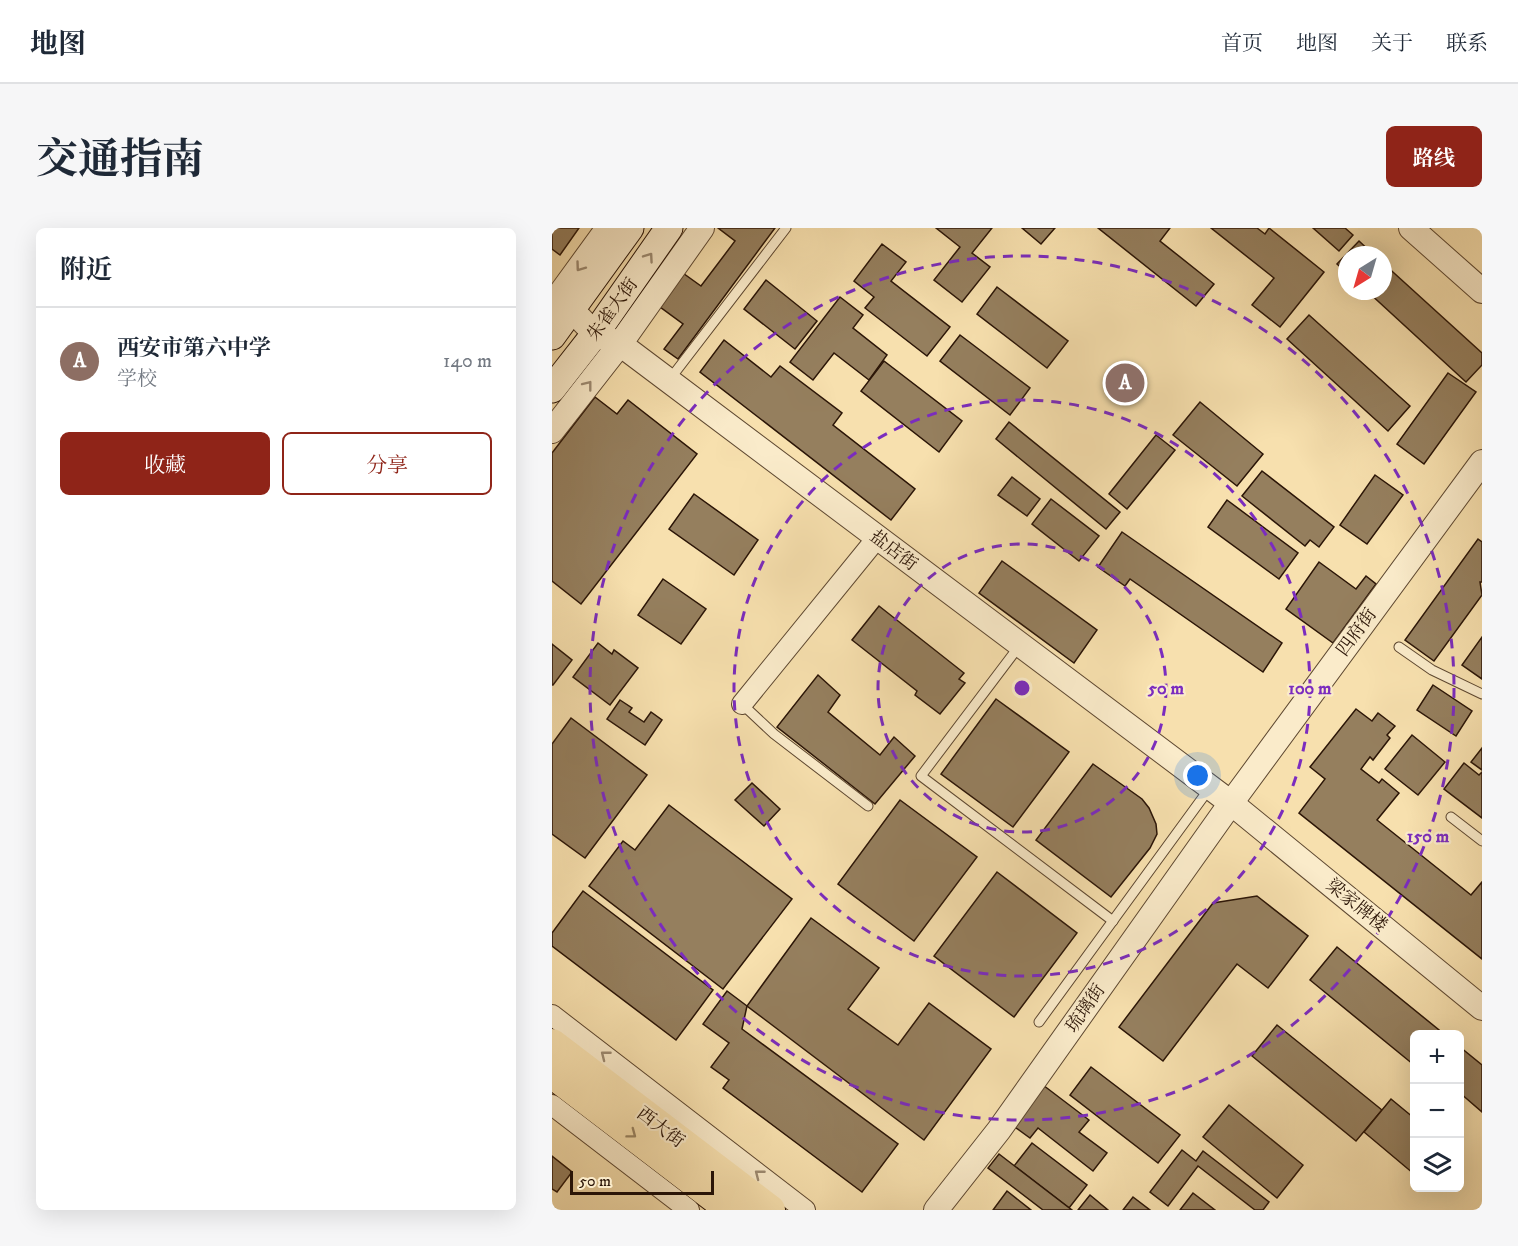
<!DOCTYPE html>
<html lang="zh">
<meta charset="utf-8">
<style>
body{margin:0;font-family:"IM FELL DW Pica","Noto Serif SC",serif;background:#f6f6f7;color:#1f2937}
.controls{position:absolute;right:18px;bottom:18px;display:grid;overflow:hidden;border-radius:9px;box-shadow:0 6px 24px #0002}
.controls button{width:54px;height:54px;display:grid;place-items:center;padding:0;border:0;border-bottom:2px solid #e0e1e3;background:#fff;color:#1f2937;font:30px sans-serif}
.compass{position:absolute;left:786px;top:18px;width:54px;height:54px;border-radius:50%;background:#fff;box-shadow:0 6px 24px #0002;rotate:217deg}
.scale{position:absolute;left:18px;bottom:15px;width:144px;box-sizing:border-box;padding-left:6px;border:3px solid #2b1507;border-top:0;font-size:16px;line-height:21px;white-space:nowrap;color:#2b1507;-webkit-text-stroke:4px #faebca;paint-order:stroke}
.you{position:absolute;left:646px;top:548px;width:21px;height:21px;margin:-15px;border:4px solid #fff;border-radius:50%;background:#1a73e8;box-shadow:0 0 0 9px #1a73e833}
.badge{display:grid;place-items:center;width:39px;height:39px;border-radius:50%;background:#8f2418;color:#fff;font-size:20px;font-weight:700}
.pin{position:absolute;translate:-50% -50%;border:3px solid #fff;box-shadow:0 2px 6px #0006}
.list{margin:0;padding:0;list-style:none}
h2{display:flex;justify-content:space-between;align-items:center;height:78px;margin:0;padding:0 24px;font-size:26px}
h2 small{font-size:20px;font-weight:400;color:#747a83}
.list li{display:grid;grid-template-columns:39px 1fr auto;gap:18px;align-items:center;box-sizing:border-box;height:108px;padding:0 24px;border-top:2px solid #e0e1e3}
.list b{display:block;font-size:22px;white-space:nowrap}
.list p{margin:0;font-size:20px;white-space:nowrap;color:#747a83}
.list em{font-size:20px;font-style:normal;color:#747a83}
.actions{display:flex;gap:12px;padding:18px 24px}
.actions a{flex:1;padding:14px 0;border:2px solid #8f2418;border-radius:9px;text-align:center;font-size:21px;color:#8f2418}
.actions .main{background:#8f2418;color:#fff}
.icon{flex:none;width:33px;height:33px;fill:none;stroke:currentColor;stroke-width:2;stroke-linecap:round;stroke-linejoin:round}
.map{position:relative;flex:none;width:930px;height:982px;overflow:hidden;border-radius:9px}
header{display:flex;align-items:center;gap:36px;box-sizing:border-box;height:84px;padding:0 30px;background:#fff;border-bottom:2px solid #e0e1e3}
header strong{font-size:28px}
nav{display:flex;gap:33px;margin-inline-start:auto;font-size:21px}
.intro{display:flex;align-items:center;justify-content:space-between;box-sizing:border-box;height:144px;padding:0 36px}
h1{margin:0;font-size:42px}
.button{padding:15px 27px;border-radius:9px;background:#8f2418;color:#fff;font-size:21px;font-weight:700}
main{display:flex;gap:36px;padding:0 36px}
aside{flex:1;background:#fff;border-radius:9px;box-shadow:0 6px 24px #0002}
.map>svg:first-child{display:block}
.building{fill:#957f5e;stroke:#2b1507;stroke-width:1.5}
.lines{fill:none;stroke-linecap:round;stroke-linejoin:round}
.service-casing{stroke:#5e4831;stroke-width:11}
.minor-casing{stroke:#5e4831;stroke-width:22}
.tertiary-casing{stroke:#5e4831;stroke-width:26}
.secondary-casing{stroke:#2b1507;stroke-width:29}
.primary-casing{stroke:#2b1507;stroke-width:32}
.service{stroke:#faebca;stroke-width:9}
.minor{stroke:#faebca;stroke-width:20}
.tertiary{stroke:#faebca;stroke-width:24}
.secondary{stroke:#faebca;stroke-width:27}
.primary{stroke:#f7e0ae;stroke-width:30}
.oneway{stroke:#9d8b72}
.oneway2{stroke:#9b8563}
.ring{fill:none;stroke:#7b2cbf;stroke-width:3;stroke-dasharray:10 8}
.labels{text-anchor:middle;stroke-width:4.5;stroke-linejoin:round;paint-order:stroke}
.street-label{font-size:18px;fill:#2b1507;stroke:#faebca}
.centre{fill:#7b2cbf;stroke:#faebca;stroke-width:3}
.ring-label{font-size:18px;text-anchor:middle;font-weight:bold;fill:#7b2cbf;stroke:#faebca;stroke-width:4.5;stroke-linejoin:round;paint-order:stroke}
</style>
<header>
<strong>地图</strong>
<nav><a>首页</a><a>地图</a><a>关于</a><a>联系</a></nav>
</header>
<div class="intro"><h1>交通指南</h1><a class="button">路线</a></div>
<main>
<aside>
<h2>附近<small></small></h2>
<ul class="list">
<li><span class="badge" style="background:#8d6e63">A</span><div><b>西安市第六中学</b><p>学校</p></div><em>140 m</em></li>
</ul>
<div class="actions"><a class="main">收藏</a><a>分享</a></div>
</aside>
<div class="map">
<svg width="930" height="982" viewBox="0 0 930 982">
<rect width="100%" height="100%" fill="#f7e0ae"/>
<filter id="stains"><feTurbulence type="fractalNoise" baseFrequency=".00333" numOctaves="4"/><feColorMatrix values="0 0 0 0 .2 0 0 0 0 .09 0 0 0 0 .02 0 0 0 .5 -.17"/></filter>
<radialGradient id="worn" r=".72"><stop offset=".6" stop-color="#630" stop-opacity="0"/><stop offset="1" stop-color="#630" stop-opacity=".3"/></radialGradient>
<g class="building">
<polygon points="0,0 27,0 8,27 0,21"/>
<polygon points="166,0 223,0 126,131 112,121 131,96 104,76 128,43 149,58 183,13"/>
<polygon points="384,0 440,0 420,25 438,39 410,74 382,52 408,19"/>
<polygon points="470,0 503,0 489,16"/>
<polygon points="546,0 618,0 608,13 662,56 644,78"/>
<polygon points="659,0 705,0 713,6 717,0 772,44 728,99 700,77 722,50"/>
<polygon points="761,0 793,0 801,7 787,23"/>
<polygon points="807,13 822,27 795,27 795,45 785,36"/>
<polygon points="330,16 354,34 339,53 398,99 375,128 313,80 322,69 302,53"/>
<polygon points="831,35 930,125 930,137 914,154 815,63 831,63"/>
<polygon points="214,52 265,93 243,121 192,81"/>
<polygon points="445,59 516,113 495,140 425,86"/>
<polygon points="288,69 311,87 301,100 335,127 317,152 282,125 261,152 238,134"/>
<polygon points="757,87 858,178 836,203 735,111"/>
<polygon points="408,107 478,160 458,187 388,133"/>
<polygon points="172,112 219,149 228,138 290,185 281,197 363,261 339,292 148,144"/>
<polygon points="332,133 410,193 387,224 309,163"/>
<polygon points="896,145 924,164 872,236 845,216"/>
<polygon points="43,169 65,186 76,172 145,226 29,376 0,353 0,225"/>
<polygon points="648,174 711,226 685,258 621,207"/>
<polygon points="457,194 568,284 554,301 444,211"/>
<polygon points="604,207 623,222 575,281 557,266"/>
<polygon points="710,243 782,299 767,319 758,312 753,318 690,268"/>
<polygon points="823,247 851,267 815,316 788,297"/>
<polygon points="460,249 488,271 475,288 446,267"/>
<polygon points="142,266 206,312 182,347 117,301"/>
<polygon points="499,271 547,308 527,333 480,296"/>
<polygon points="675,272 746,325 727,351 656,299"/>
<polygon points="570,304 730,415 711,444 578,351 573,358 546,339"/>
<polygon points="926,311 930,314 930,354 928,354 930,367 882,433 853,412"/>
<polygon points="450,333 545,402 522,435 427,365"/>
<polygon points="767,334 804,361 814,348 824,356 781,415 734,381"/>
<polygon points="111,351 154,381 129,416 86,387"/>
<polygon points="327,378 412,445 407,451 413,455 388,486 363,467 365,463 300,412"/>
<polygon points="930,409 930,451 910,437"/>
<polygon points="46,415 60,426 62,422 86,440 58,477 21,449"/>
<polygon points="0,416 20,432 1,457 0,457"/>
<polygon points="266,447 288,467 276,484 328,527 342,509 363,528 323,576 225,499"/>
<polygon points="881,457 920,483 904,508 865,482"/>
<polygon points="444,471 517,524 461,599 389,546"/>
<polygon points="68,472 80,480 77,484 92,494 99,484 110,492 93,517 55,491"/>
<polygon points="804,481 820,493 826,485 843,498 835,507 838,510 821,532 818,529 809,541 827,555 830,551 847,565 825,592 919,667 930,654 930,731 747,585 773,551 758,539"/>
<polygon points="19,490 95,547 33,630 0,606 0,516"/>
<polygon points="860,507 893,534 866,567 833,541"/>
<polygon points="930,520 930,542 919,534"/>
<polygon points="912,535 927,547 930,544 930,590 892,561"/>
<polygon points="541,536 590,571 597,580 604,596 605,606 598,620 559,669 484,612"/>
<polygon points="200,555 228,581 212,598 183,572"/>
<polygon points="348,572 425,629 362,713 286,656"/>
<polygon points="117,577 240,671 171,761 37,658 71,613 83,622"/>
<polygon points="445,644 525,705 462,789 382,728"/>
<polygon points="31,663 161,762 124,812 0,718 0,705"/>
<polygon points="705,668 756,708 716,760 685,736 611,833 567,799 661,675"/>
<polygon points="259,690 327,740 296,781 346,817 377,775 439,821 372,912 195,778"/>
<polygon points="785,719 892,806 862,806 862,837 758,752"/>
<polygon points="175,763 195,778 190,801 346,916 310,964 171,860 177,852 159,839 177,815 151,796"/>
<polygon points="725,797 830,882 804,913 700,828"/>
<polygon points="908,819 930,837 930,884 908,865"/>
<polygon points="539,839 628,907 606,935 518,867"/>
<polygon points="487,854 537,892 527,904 555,925 541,943 486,900 478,910 456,894"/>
<polygon points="839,871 862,890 862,946 812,904"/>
<polygon points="677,877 751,937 725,970 651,909"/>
<polygon points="480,915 535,957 517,980 462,938"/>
<polygon points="630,922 644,933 651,923 717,974 711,982 703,982 646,938 616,978 598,964"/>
<polygon points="447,926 520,982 491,982 436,940"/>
<polygon points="0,928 20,944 5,964 0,961"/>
<polygon points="455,963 479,982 441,982"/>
<polygon points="641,965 663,982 628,982"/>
<polygon points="538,967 556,982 526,982"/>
<polygon points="581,969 598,982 571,982"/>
</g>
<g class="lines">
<g class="service-casing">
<g id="service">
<polyline points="118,151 234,0"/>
<polyline points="468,417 369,548 561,693"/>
<polyline points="847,419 880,442 930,466"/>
<polyline points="190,476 222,506 316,578"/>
<polyline points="899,589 930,613"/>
<polyline points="487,794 657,561"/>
</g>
</g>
<g class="minor-casing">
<g id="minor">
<polyline points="190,476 325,310"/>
<polyline points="0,787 253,982"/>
<polyline points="0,877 137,982"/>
</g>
</g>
<g class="tertiary-casing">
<g id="tertiary">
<polyline points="859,0 930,63"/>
<polyline points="4,72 20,82 43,106 68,116 679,575 930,780"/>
<polyline points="0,77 56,0"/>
<polyline points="0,203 68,116 150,0"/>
<polyline points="384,982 447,902 679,575 930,234"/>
</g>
</g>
<g class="secondary-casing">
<g id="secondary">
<polyline points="0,108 78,0"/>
<polyline points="0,161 43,106 117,0"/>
</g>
</g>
<g class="primary-casing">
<g id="primary">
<polyline points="0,816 218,982"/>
<polyline points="0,845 179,982"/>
</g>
</g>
<use href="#service" class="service"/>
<use href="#minor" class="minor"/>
<use href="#tertiary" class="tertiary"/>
<use href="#secondary" class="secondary"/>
<use href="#primary" class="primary"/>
</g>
<defs><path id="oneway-chevron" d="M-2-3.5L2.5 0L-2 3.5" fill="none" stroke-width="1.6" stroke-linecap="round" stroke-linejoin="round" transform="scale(1.5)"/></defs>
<g class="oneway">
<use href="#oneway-chevron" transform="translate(97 29) rotate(-55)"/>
<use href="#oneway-chevron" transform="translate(28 39) rotate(126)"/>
<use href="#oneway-chevron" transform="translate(36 157) rotate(-52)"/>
<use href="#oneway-chevron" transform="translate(53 827) rotate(-142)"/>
<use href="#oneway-chevron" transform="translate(207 946) rotate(-142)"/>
</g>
<use class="oneway2" href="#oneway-chevron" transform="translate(80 906) rotate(37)"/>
<g class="ring">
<circle cx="470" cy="460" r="144"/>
<circle cx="470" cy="460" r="288"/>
<circle cx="470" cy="460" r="432"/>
</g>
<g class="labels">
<g class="street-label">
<text transform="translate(60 81) rotate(-54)" y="6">朱雀大街</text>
<text transform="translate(342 322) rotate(37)" y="6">盐店街</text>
<text transform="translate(804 404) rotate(-54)" y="6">四府街</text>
<text transform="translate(805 677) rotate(39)" y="6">梁家牌楼</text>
<text transform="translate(533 780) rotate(-55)" y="6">琉璃街</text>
<text transform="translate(109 899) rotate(37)" y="6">西大街</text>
</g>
</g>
<circle cx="470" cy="460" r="9" class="centre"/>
<g class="ring-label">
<text x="614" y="466">50 m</text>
<text x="758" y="466">100 m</text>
<text x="876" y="614">150 m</text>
</g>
<rect width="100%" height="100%" filter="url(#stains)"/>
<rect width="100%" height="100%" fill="url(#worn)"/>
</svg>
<div class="controls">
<button>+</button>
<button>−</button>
<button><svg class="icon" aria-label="layers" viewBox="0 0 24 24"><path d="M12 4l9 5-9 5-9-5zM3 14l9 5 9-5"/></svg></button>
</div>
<svg class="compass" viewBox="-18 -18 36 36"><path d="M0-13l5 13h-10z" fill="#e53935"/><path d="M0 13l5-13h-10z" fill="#747a83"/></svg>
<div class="scale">50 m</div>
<div class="you"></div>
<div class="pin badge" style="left:573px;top:155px;background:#8d6e63">A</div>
</div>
</main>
